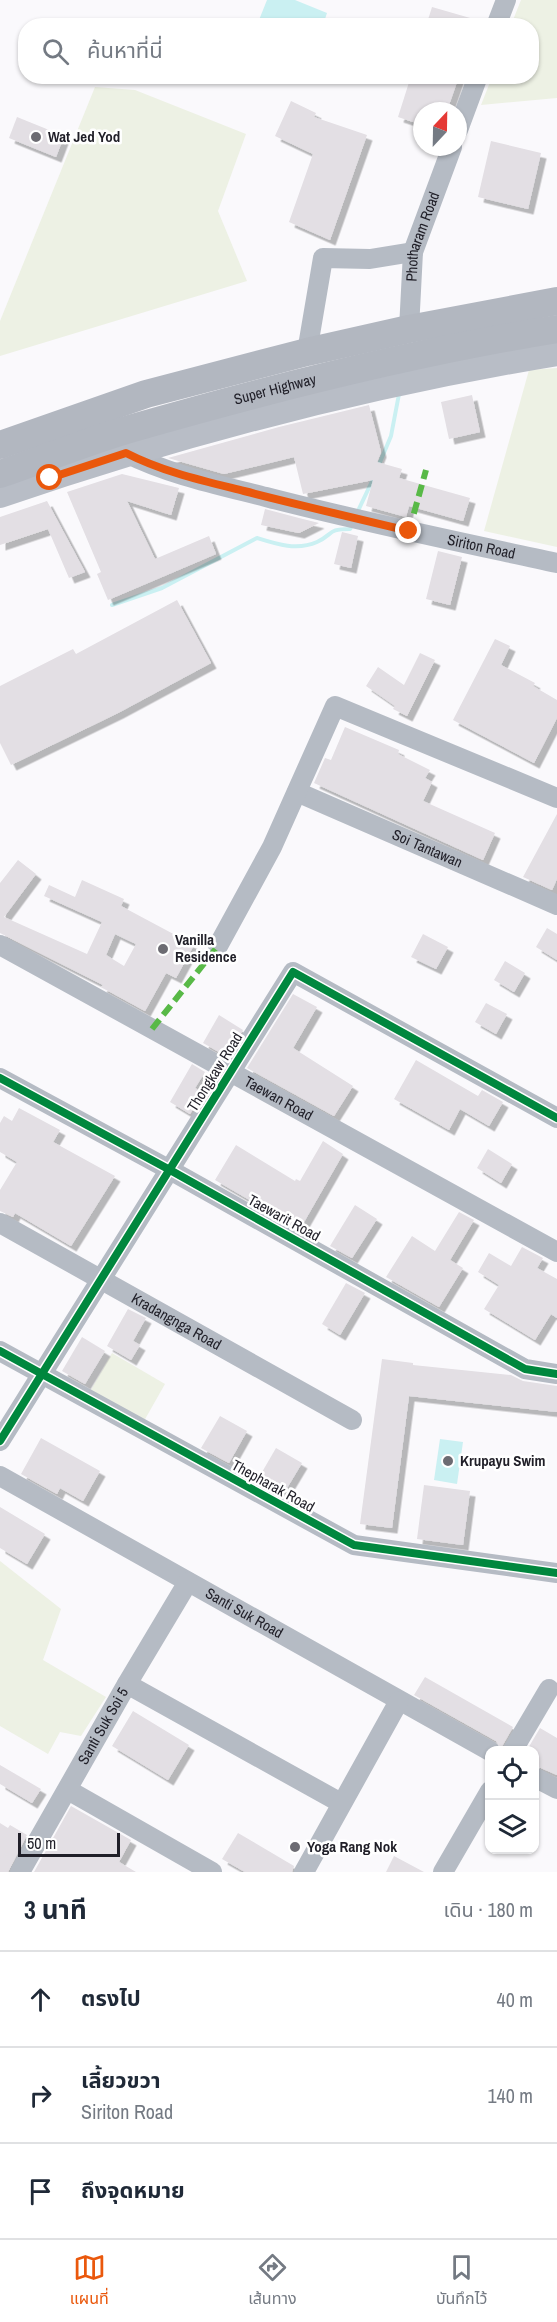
<!DOCTYPE html>
<html lang="th">
<meta charset="utf-8">
<style>
body{margin:0;font-family:"Archivo Narrow","Noto Sans Thai",sans-serif;background:#f6f6f7;color:#1f2937}
.controls{position:absolute;right:18px;bottom:18px;display:grid;overflow:hidden;border-radius:12px;box-shadow:0 2px 4px #0004}
.controls button{width:54px;height:54px;display:grid;place-items:center;padding:0;border:0;border-bottom:2px solid #e0e1e3;background:#fff;color:#1f2937;font:30px sans-serif}
.compass{position:absolute;left:413px;top:102px;width:54px;height:54px;border-radius:50%;background:#fff;box-shadow:0 2px 4px #0004;rotate:22deg}
.scale{position:absolute;left:18px;bottom:15px;width:102px;box-sizing:border-box;padding-left:6px;border:3px solid #201f28;border-top:0;font-size:16px;line-height:21px;white-space:nowrap;color:#201f28;-webkit-text-stroke:4px #fff;paint-order:stroke}
.stop{position:absolute;width:18px;height:18px;margin:-14px;border:4px solid #ea580c;border-radius:50%;background:#fff}
.stop.end{background:#ea580c;border-color:#fff;box-shadow:0 2px 6px #0008}
.list{margin:0;padding:0;list-style:none}
h2{display:flex;justify-content:space-between;align-items:center;height:78px;margin:0;padding:0 24px;font-size:26px}
h2 small{font-size:20px;font-weight:400;color:#747a83}
.list li{display:grid;grid-template-columns:39px 1fr auto;gap:18px;align-items:center;box-sizing:border-box;height:96px;padding:0 24px;border-top:2px solid #e0e1e3}
.list b{display:block;font-size:22px;white-space:nowrap}
.list p{margin:0;font-size:20px;white-space:nowrap;color:#747a83}
.list em{font-size:20px;font-style:normal;color:#747a83}
.icon{flex:none;width:33px;height:33px;fill:none;stroke:currentColor;stroke-width:2;stroke-linecap:round;stroke-linejoin:round}
.map{position:relative;flex:none;width:557px;height:1872px;overflow:hidden}
.search{position:absolute;background:#fff;box-shadow:0 2px 4px #0004;left:18px;right:18px;top:18px;height:66px;display:flex;align-items:center;gap:15px;box-sizing:border-box;padding:0 21px;border-radius:24px;color:#747a83;font-size:22px}
.sheet{height:366px;background:#fff}
nav{display:flex;justify-content:space-around;align-items:center;box-sizing:border-box;height:84px;border-top:2px solid #e0e1e3;background:#fff;font-size:16px;color:#747a83}
nav a{display:grid;justify-items:center;gap:3px}
nav .on{color:#ea580c}
.map>svg:first-child{display:block}
.green{fill:#edf1e4}
.water{fill:#caf0f2}
.lines{fill:none;stroke-linecap:round;stroke-linejoin:round}
.stream{stroke:#caf0f2;stroke-width:4}
.building{fill:#e3dfe4;fill-rule:evenodd;filter:url(#shadow)}
.minor{stroke:#b5bbc4;stroke-width:20}
.major{stroke:#b8bdc6;stroke-width:26}
.highway{stroke:#b2b7c0;stroke-width:28}
.quiet{stroke:#58b947;stroke-width:6;stroke-dasharray:12 6;stroke-linecap:butt}
.cycleway-casing{stroke:#fff;stroke-width:11}
.cycleway{stroke:#00873e;stroke-width:8}
.route{stroke:#ea580c;stroke-width:8}
.poi-dot{fill:#6c6b72;stroke:#fff;stroke-width:2}
.labels{text-anchor:middle;stroke-width:5;stroke-linejoin:round;paint-order:stroke}
.poi-label{font-size:15px;font-weight:bold;fill:#201f28;stroke:#fff;text-anchor:start}
.street-label{font-size:15px;fill:#201f28;stroke:#fff}
</style>
<div class="map">
<svg width="557" height="1872" viewBox="0 0 557 1872">
<defs>
<filter id="shadow"><feDropShadow dx="5.5" dy="5.5" stdDeviation="0" flood-color="#0004"/></filter>
</defs>
<rect width="100%" height="100%" fill="#faf9fc"/>
<g class="green">
<polygon points="521,0 557,0 557,98 481,105 492,77 532,76 532,26 511,25"/>
<polygon points="95,87 135,90 246,134 218,211 247,281 0,356 0,321"/>
<polygon points="557,368 557,547 484,531 529,370"/>
<polygon points="112,1353 165,1384 144,1421 91,1390"/>
<polygon points="0,1561 61,1609 43,1660 106,1697 81,1736 60,1732 48,1754 0,1726"/>
</g>
<g class="water">
<polygon points="267,0 295,0 327,13 323,25 257,25"/>
<polygon points="440,1439 463,1442 457,1484 434,1480"/>
</g>
<g class="lines">
<g class="stream">
<polyline points="378,467 391,436 399,394"/>
<polyline points="357,513 374,477"/>
<path d="M112,605L162,588L257,538C276,544 297,551 317,542C334,534 327,529 350,529L353,523"/>
</g>
</g>
<g class="building">
<polygon points="432,7 484,22 484,26 426,26"/>
<polygon points="411,76 459,76 447,111 422,111 422,125 398,117"/>
<polygon points="291,101 316,113 314,117 367,135 330,240 289,222 313,154 275,136"/>
<polygon points="17,117 64,136 56,157 9,138"/>
<polygon points="491,141 541,153 528,209 478,197"/>
<polygon points="472,395 480,432 449,439 441,402"/>
<polygon points="369,405 381,452 377,462 402,469 399,478 470,498 463,521 409,506 406,517 366,506 373,480 303,494 294,457 224,474 168,458 279,427"/>
<polygon points="122,474 179,488 171,515 127,501 155,559 209,536 216,554 108,600 97,574 101,572 67,492"/>
<polygon points="47,501 85,572 69,578 48,529 0,545 0,517"/>
<polygon points="265,509 299,518 319,523 299,533 261,525"/>
<polygon points="342,532 358,536 351,568 334,564"/>
<polygon points="438,551 462,557 450,605 426,599"/>
<polygon points="177,600 211,663 118,713 11,765 0,743 0,686 73,649 76,654"/>
<polygon points="495,639 510,646 501,665 535,683 533,686 557,700 557,718 534,763 453,720"/>
<polygon points="420,653 435,660 407,716 393,709 395,706 366,686 378,667 404,685"/>
<polygon points="345,727 399,750 398,754 430,770 425,778 432,782 423,801 495,833 483,860 314,783 325,758 331,760"/>
<polygon points="557,814 557,879 552,890 523,877"/>
<path d="M18,860L36,874L4,917L87,954L102,922L44,896L49,885L75,897L82,880L124,899L121,906L194,945L176,978L166,973L145,1011L101,987L103,985L0,933V883ZM115,934L136,944L124,966L106,955Z"/>
<polygon points="547,928 557,934 557,960 536,947"/>
<polygon points="423,934 448,947 436,969 411,957"/>
<polygon points="505,961 525,973 514,992 494,980"/>
<polygon points="293,994 317,1007 293,1048 353,1086 334,1116 247,1068"/>
<polygon points="486,1003 507,1014 496,1034 475,1022"/>
<polygon points="219,1015 243,1030 226,1056 203,1043"/>
<polygon points="416,1060 478,1096 482,1090 503,1102 489,1126 460,1109 449,1130 394,1099"/>
<polygon points="192,1064 205,1072 195,1088 203,1093 190,1114 170,1102"/>
<polygon points="19,1108 60,1130 53,1142 115,1176 71,1246 15,1213 13,1217 0,1211 0,1190 17,1162 0,1152 0,1123 4,1116 12,1121"/>
<polygon points="323,1141 343,1154 300,1229 215,1180 236,1145 295,1181 296,1179 300,1181"/>
<polygon points="488,1149 512,1164 501,1183 477,1168"/>
<polygon points="355,1205 377,1219 352,1258 330,1246"/>
<polygon points="459,1212 474,1220 450,1260 463,1268 439,1307 386,1277 412,1236 435,1251"/>
<polygon points="522,1247 543,1258 537,1268 557,1279 557,1318 551,1314 535,1340 484,1309 499,1285 478,1272 489,1253 511,1266"/>
<polygon points="346,1283 365,1293 340,1335 322,1324"/>
<polygon points="128,1309 146,1318 133,1341 140,1345 131,1360 107,1346"/>
<polygon points="82,1337 105,1351 85,1384 62,1371"/>
<polygon points="382,1359 413,1363 413,1365 511,1375 523,1381 557,1386 557,1412 409,1396 392,1528 360,1524"/>
<polygon points="220,1416 247,1431 229,1463 201,1448"/>
<polygon points="41,1438 100,1471 83,1501 60,1488 57,1494 21,1474"/>
<polygon points="276,1448 302,1463 284,1493 258,1479"/>
<polygon points="424,1485 470,1491 463,1545 417,1539"/>
<polygon points="0,1507 45,1534 27,1564 0,1548"/>
<polygon points="425,1677 513,1727 501,1748 496,1741 414,1695"/>
<polygon points="133,1711 189,1745 168,1780 112,1746"/>
<polygon points="540,1728 557,1738 557,1775 534,1765 534,1750 527,1750"/>
<polygon points="0,1765 41,1789 32,1803 0,1784"/>
<polygon points="71,1806 131,1840 119,1862 136,1872 34,1872"/>
<polygon points="0,1823 8,1828 10,1825 27,1835 8,1872 0,1872"/>
<polygon points="238,1833 294,1866 292,1872 245,1872 222,1859"/>
<polygon points="394,1856 424,1872 386,1872"/>
</g>
<g class="lines">
<g class="minor">
<polyline points="496,26 506,0"/>
<polyline points="458,130 478,76"/>
<path id="s1" d="M409,329L413,252L452,147"/>
<polyline points="307,352 323,258 370,259 413,252"/>
<path id="s2" d="M126,453C170,475 219,485 266,497C362,522 460,542 557,563"/>
<path id="s3" d="M297,792L557,905"/>
<path id="s4" d="M0,945L557,1252"/>
<polyline points="218,946 272,847 335,706 557,798"/>
<polyline points="0,1078 170,1170 525,1369 557,1374"/>
<path id="s5" d="M0,1223L352,1420"/>
<polyline points="0,1351 354,1545 557,1573"/>
<polyline points="0,1441 293,972 557,1118"/>
<path id="s6" d="M0,1476L490,1751"/>
<polyline points="127,1684 341,1803"/>
<polyline points="513,1750 549,1689"/>
<polyline points="534,1777 557,1789"/>
<polyline points="68,1790 212,1872"/>
<path id="s7" d="M20,1872L127,1684L188,1582"/>
<polyline points="304,1872 399,1701"/>
<polyline points="443,1872 490,1791"/>
</g>
<path class="major" d="M0,495C181,433 368,384 557,353"/>
<g class="highway">
<polyline points="0,445 146,394 307,352 409,329 557,301"/>
<path id="s8" d="M0,474C44,459 88,441 133,428C272,388 414,352 557,329"/>
</g>
<g class="quiet">
<polyline points="409,531 426,470"/>
<polyline points="152,1029 218,946"/>
</g>
<g class="cycleway-casing">
<g id="cycleway">
<polyline points="0,1078 170,1170 525,1369 557,1374"/>
<polyline points="0,1351 354,1545 557,1573"/>
<polyline points="0,1441 293,972 557,1118"/>
</g>
</g>
<use href="#cycleway" class="cycleway"/>
</g>
<g class="lines">
<path class="route" d="M50,478L126,453C163,472 204,481 244,491C299,505 354,518 409,531"/>
</g>
<g class="poi-dot">
<circle cx="36" cy="137" r="6"/>
<circle cx="163" cy="949" r="6"/>
<circle cx="448" cy="1461" r="6"/>
<circle cx="295" cy="1847" r="6"/>
</g>
<g class="labels">
<g class="poi-label">
<text x="48" y="142">Wat Jed Yod</text>
<text x="175" y="945">Vanilla<tspan x="175" dy="17">Residence</tspan></text>
<text x="460" y="1466">Krupayu Swim</text>
<text x="307" y="1852">Yoga Rang Nok</text>
</g>
<g class="street-label">
<text dy="5" stroke="none"><textPath href="#s1" startOffset="94">Photharam Road</textPath></text>
<text dy="5" stroke="none"><textPath href="#s8" startOffset="288">Super Highway</textPath></text>
<text dy="5" stroke="none"><textPath href="#s2" startOffset="368">Siriton Road</textPath></text>
<text dy="5" stroke="none"><textPath href="#s3" startOffset="142">Soi Tantawan</textPath></text>
<text transform="translate(215 1072) rotate(-58)" y="5">Thongkaw Road</text>
<text dy="5" stroke="none"><textPath href="#s4" startOffset="318">Taewan Road</textPath></text>
<text transform="translate(284 1218) rotate(29)" y="5">Taewarit Road</text>
<text dy="5" stroke="none"><textPath href="#s5" startOffset="202">Kradangnga Road</textPath></text>
<text transform="translate(273 1486) rotate(29)" y="5">Thepharak Road</text>
<text dy="5" stroke="none"><textPath href="#s6" startOffset="280">Santi Suk Road</textPath></text>
<text dy="5" stroke="none"><textPath href="#s7" startOffset="168">Santi Suk Soi 5</textPath></text>
</g>
</g>
</svg>
<div class="controls">
<button><svg class="icon" aria-label="locate" viewBox="0 0 24 24"><circle cx="12" cy="12" r="6"/><path d="M12 2v4M12 18v4M2 12h4M18 12h4"/></svg></button>
<button><svg class="icon" aria-label="layers" viewBox="0 0 24 24"><path d="M12 4l9 5-9 5-9-5zM3 14l9 5 9-5"/></svg></button>
</div>
<svg class="compass" viewBox="-18 -18 36 36"><path d="M0-13l5 13h-10z" fill="#e53935"/><path d="M0 13l5-13h-10z" fill="#747a83"/></svg>
<div class="scale">50 m</div>
<div class="stop" style="left:50px;top:478px"></div>
<div class="stop end" style="left:409px;top:531px"></div>
<div class="search"><svg class="icon" aria-label="search" viewBox="0 0 24 24"><circle cx="10" cy="10" r="6"/><path d="M15 15l6 6"/></svg>ค้นหาที่นี่</div>
</div>
<section class="sheet">
<h2>3 นาที<small>เดิน · 180 m</small></h2>
<ul class="list">
<li><svg class="icon" aria-label="ahead" viewBox="0 0 24 24"><path d="M12 20V5M6 11l6-6 6 6"/></svg><div><b>ตรงไป</b></div><em>40 m</em></li>
<li><svg class="icon" aria-label="right" viewBox="0 0 24 24"><path d="M7 20v-9h11M14 6l5 5-5 5"/></svg><div><b>เลี้ยวขวา</b><p>Siriton Road</p></div><em>140 m</em></li>
<li><svg class="icon" aria-label="arrive" viewBox="0 0 24 24"><path d="M6 21V4h12l-3 4 3 4H6"/></svg><div><b>ถึงจุดหมาย</b></div></li>
</ul>
</section>
<nav>
<a class="on"><svg class="icon" aria-label="map" viewBox="0 0 24 24"><path d="M3 6l6-2 6 2 6-2v14l-6 2-6-2-6 2zM9 4v14M15 6v14"/></svg>แผนที่</a>
<a><svg class="icon" aria-label="directions" viewBox="0 0 24 24"><path d="M12 3l9 9-9 9-9-9zM9 14v-3h6M13 9l2 2-2 2"/></svg>เส้นทาง</a>
<a><svg class="icon" aria-label="saved" viewBox="0 0 24 24"><path d="M7 4h10v16l-5-4-5 4z"/></svg>บันทึกไว้</a>
</nav>
